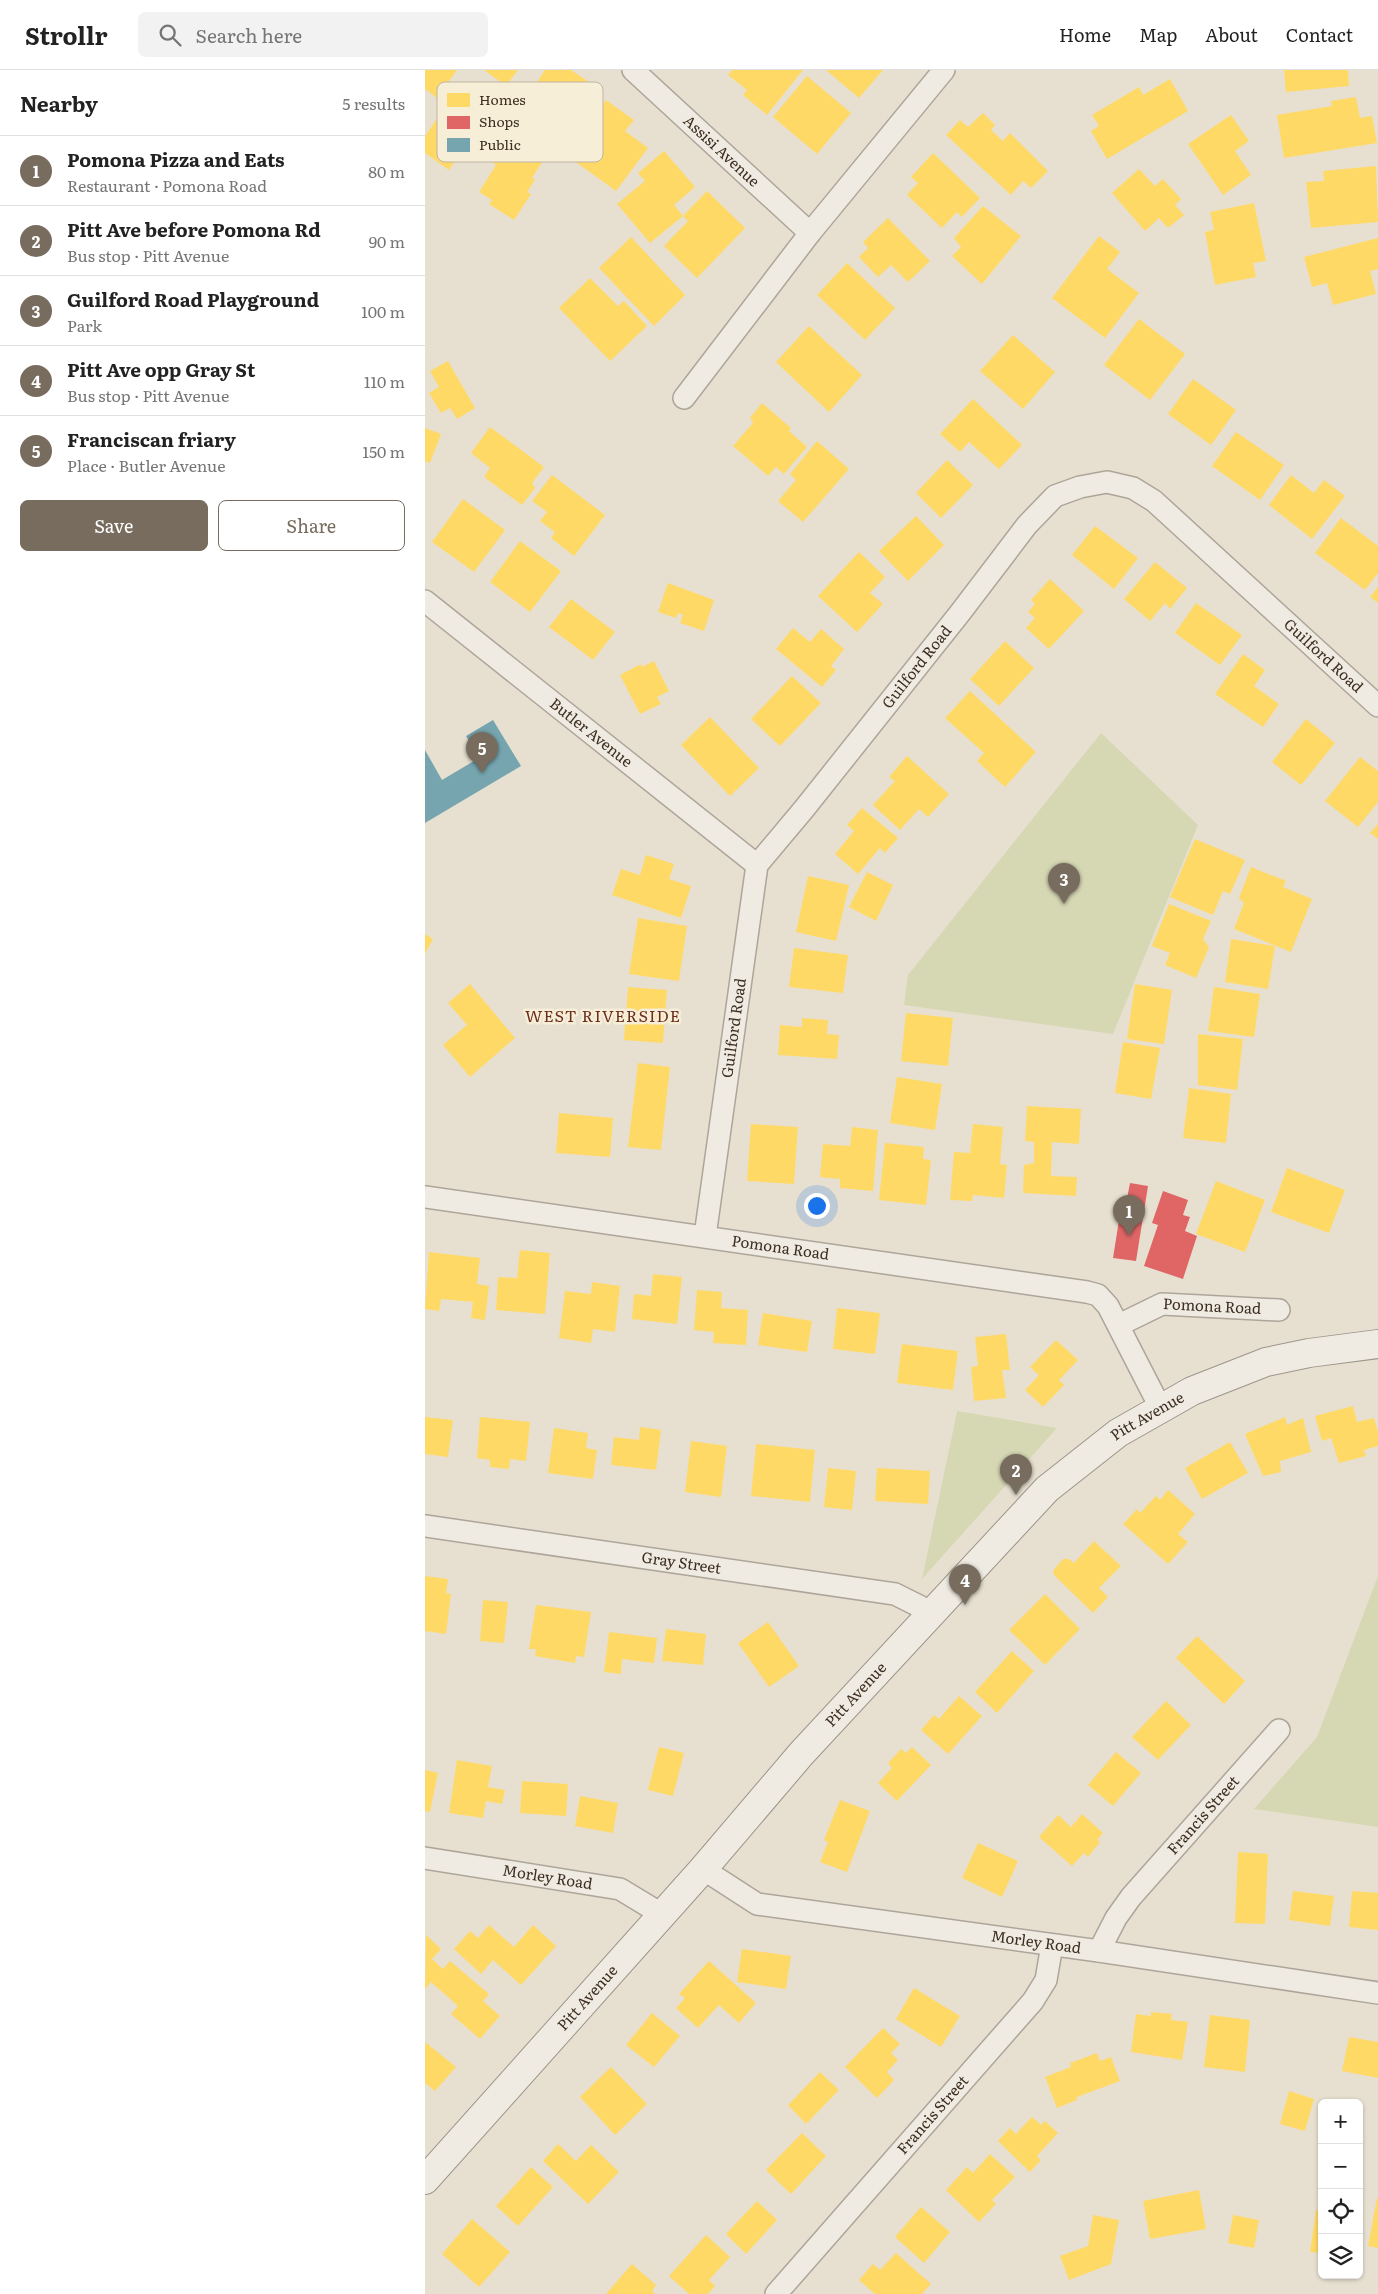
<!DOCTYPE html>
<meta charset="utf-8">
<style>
body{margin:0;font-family:Literata,serif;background:#f2f2f2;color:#222}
.controls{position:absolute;right:15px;bottom:15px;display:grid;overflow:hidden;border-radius:8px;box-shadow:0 1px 4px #0004}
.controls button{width:45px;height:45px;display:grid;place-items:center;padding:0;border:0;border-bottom:1px solid #e0e0e0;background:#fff;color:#222;font:25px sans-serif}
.you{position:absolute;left:391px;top:1135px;width:18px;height:18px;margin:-12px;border:4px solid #fff;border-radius:50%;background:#1a73e8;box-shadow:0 0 0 8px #1a73e833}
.badge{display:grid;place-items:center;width:32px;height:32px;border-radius:50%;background:#786c5e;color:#fff;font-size:16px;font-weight:700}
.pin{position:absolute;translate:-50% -41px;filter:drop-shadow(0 1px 2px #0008)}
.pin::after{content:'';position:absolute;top:26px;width:18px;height:15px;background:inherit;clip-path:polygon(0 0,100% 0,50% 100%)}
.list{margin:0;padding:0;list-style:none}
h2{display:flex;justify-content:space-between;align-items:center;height:65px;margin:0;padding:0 20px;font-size:21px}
h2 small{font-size:16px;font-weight:400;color:#767676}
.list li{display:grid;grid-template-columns:32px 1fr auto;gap:15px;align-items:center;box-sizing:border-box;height:70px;padding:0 20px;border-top:1px solid #e0e0e0}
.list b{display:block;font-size:19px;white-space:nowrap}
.list p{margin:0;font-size:16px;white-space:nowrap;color:#767676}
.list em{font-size:16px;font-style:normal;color:#767676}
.actions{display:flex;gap:10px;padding:15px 20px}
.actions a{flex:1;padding:11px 0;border:1px solid #786c5e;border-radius:8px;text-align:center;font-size:18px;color:#786c5e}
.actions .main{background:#786c5e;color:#fff}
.icon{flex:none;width:28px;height:28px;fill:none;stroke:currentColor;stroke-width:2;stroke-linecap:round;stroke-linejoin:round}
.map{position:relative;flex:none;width:953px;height:2224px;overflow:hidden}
header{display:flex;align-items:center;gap:30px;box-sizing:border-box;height:70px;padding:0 25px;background:#fff;border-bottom:1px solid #e0e0e0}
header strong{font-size:24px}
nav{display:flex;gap:28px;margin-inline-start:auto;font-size:18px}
.search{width:350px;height:45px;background:#f2f2f2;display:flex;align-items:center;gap:12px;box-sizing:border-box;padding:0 18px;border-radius:8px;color:#767676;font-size:19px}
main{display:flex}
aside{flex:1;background:#fff}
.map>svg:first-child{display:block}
.green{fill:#d6d7b3}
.homes{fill:#ffd966}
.shops{fill:#e06666}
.public{fill:#76a5af}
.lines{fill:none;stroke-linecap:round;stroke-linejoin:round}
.street-casing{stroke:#ada599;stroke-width:24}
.secondary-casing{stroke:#9c958a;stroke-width:30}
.street{stroke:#efebe3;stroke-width:21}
.secondary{stroke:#efebe3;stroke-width:28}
.labels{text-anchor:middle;stroke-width:5;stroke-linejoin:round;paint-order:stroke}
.street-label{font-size:15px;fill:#3d2e20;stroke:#f7eed8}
.neighbourhood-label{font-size:16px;letter-spacing:1px;fill:#6b2e1e;stroke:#f7eed8}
.key{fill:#f7eed8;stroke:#bfb4a1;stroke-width:1}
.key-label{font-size:14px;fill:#3d2e20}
</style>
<header>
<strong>Strollr</strong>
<div class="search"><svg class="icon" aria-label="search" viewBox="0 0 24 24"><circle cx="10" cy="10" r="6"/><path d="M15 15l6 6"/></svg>Search here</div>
<nav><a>Home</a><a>Map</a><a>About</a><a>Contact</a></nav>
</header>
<main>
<aside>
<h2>Nearby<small>5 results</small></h2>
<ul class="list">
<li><span class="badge">1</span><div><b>Pomona Pizza and Eats</b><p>Restaurant · Pomona Road</p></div><em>80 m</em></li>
<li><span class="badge">2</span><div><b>Pitt Ave before Pomona Rd</b><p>Bus stop · Pitt Avenue</p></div><em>90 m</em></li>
<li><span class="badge">3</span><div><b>Guilford Road Playground</b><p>Park</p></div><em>100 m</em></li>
<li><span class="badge">4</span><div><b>Pitt Ave opp Gray St</b><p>Bus stop · Pitt Avenue</p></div><em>110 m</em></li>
<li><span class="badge">5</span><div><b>Franciscan friary</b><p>Place · Butler Avenue</p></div><em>150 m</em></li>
</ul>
<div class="actions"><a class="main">Save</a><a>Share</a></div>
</aside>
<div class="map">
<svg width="953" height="2224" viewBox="0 0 953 2224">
<rect width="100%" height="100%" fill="#e7e0d1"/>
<g class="green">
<polygon points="676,663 773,755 688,964 479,935 483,905"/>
<polygon points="532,1341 632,1358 497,1509 532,1342"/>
<polygon points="953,1506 953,1757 829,1739 892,1667"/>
</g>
<g class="homes">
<polygon points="0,0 32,0 12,28 0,19"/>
<polygon points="59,0 93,0 81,16"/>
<polygon points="120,0 146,0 170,16 136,68 93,41"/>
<polygon points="307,0 378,0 342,45 318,25 322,20 303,5"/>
<polygon points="401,0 458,0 434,28"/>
<polygon points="859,0 923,0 924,16 861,22"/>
<polygon points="382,6 426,43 392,84 348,47"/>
<polygon points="745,9 763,41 682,89 666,61 674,56 667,45 714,17 718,25"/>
<polygon points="37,13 62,31 47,52 55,55 24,100 0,83 0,66"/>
<polygon points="931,27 935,48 947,46 952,73 859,88 852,45 907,36 906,31"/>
<polygon points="181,30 209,50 200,61 223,78 191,121 148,90 171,60 163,54"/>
<polygon points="558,43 570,55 566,60 578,71 585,63 623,101 606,118 598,111 586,125 521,65 535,50 543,57"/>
<polygon points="806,45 824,71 810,81 826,105 798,125 763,74"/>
<polygon points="97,71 121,86 107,108 110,110 102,122 106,124 89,150 64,134 67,130 54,122 71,95 68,93 81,73 91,80"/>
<polygon points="239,81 270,117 249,135 258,146 225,173 192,134 220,111 213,103"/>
<polygon points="508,83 555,128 537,147 532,142 517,158 482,125 493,113 486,107"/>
<polygon points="951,96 953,152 886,158 881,112 899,111 898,101"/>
<polygon points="714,99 730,116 738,109 756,129 750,135 759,145 743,158 734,148 720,161 687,123"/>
<polygon points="282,121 320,158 272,208 239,176 263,151 258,146"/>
<polygon points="829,133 841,191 828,193 831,207 790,215 780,162 789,160 785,142"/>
<polygon points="558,136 596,166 557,214 527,186 536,177 529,168"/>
<polygon points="463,148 505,191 483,212 466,195 453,207 434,187 443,178 438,172"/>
<polygon points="674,166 695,182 682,199 714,223 680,268 627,228"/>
<polygon points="206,167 260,225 229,256 174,198"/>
<polygon points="953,168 953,199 945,201 951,224 908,235 902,213 887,217 879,187"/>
<polygon points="422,193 470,238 440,270 392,225"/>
<polygon points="165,208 193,236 199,231 222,256 185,291 134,238"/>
<polygon points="714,249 760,284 725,330 679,295"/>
<polygon points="384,256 437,305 404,342 351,292"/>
<polygon points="588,265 630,302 598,339 555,301"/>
<polygon points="23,291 50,338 32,349 25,338 16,343 4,323 14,317 5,301"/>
<polygon points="768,309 811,340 786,375 743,344"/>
<polygon points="548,329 597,375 574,399 544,372 535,382 515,364"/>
<polygon points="337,333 366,358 364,361 382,377 359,404 351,397 343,406 308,376 328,353 325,348"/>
<polygon points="65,357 119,397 107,413 110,418 97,435 59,407 65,398 46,383"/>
<polygon points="0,358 16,364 5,393 0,391"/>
<polygon points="811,362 859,395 835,430 787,396"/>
<polygon points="392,371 424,399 378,452 353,431 371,410 365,404"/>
<polygon points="522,390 548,415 516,448 491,423"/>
<polygon points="127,405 180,445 149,486 126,468 130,462 115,451 122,442 107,431"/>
<polygon points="866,405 889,423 899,410 920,426 887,469 844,435"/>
<polygon points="38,429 80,460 49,502 7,472"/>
<polygon points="491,446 519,475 483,511 454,481"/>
<polygon points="916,448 953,476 953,503 940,520 890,483"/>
<polygon points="670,456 713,488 689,519 647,485"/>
<polygon points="95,471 136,501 105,542 65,512"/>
<polygon points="434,482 460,507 445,523 458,534 432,562 393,526"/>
<polygon points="730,492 762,518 745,539 740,533 725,551 699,529"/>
<polygon points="625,509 659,541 624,579 601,558 610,548 603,542 610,534 606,530"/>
<polygon points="243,513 289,530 279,561 255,553 258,545 253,543 251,548 233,542"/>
<polygon points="953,517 953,533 945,527"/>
<polygon points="146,529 190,562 168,590 124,557"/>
<polygon points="771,533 817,565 795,595 750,563"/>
<polygon points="368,558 385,572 396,559 419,579 406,596 411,600 397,617 351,579"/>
<polygon points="580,571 609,598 574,636 545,609"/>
<polygon points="818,584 840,600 829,616 854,634 838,657 790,624"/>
<polygon points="229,591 244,621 232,627 236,634 215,644 195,605 216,594 217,597"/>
<polygon points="367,606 396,633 355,676 326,649"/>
<polygon points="545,621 611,682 580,717 552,691 559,683 520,648"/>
<polygon points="285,647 334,698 305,726 256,675"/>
<polygon points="881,649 910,673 876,715 847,692"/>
<polygon points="482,686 524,724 503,747 494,739 475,760 448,735 470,711 464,707"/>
<polygon points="935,687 953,701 953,732 933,757 900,731"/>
<polygon points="437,738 473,768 460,783 455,778 433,804 410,784 429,761 422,755"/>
<polygon points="953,754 953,769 945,763"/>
<polygon points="770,769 820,790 805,824 798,821 788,845 745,827"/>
<polygon points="221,785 249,794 244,809 266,816 256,848 187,825 196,799 215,805"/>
<polygon points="826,797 861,811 858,817 887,829 866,882 809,859 819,833 814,828"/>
<polygon points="442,802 468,815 451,851 424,837"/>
<polygon points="383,806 424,815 411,871 371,862"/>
<polygon points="744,834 786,851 778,869 784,877 771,908 740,895 745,883 727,876"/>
<polygon points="213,848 262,856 254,911 204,904"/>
<polygon points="0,864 8,869 0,884"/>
<polygon points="806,869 850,876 843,919 800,912"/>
<polygon points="369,878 423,885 418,923 364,917"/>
<polygon points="45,914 90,968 45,1007 18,975 42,955 23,933"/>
<polygon points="710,914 747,920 739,974 702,969"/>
<polygon points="203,917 242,920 238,973 199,970"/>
<polygon points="789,917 835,924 829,967 783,961"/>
<polygon points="481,943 528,948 523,996 476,991"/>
<polygon points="377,948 403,950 402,964 414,965 412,989 353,985 355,955 377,957"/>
<polygon points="773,964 818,969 812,1020 773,1015"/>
<polygon points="698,972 735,978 726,1029 690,1023"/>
<polygon points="213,993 245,997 236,1080 203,1077"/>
<polygon points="472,1007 517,1014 510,1060 465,1053"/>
<polygon points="764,1018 806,1024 801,1073 758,1068"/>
<polygon points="602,1036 656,1039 654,1074 627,1072 626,1106 652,1107 651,1126 598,1123 599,1095 609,1093 609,1072 600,1071"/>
<polygon points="134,1043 188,1048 185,1087 131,1083"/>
<polygon points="326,1054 373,1057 369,1114 322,1111"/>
<polygon points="548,1054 578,1057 575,1094 582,1095 579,1128 548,1125 547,1131 525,1130 529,1082 545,1083"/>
<polygon points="427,1057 453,1060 448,1121 415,1118 415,1109 395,1107 398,1074 425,1076"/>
<polygon points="460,1073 499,1077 498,1089 506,1090 501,1135 454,1130"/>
<polygon points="862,1098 920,1120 904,1163 846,1142"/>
<polygon points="791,1111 840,1130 820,1182 771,1164"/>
<polygon points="95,1180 125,1183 120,1244 71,1240 73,1207 92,1208"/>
<polygon points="4,1182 55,1188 52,1214 64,1216 60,1250 46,1248 48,1232 16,1229 14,1241 0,1239"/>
<polygon points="228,1204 257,1207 252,1254 207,1249 209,1224 226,1226"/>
<polygon points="167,1212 195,1216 190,1262 168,1259 166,1273 134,1268 140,1221 166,1224"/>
<polygon points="272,1220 297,1222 296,1238 323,1240 321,1275 288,1273 289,1262 269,1260"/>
<polygon points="412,1238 455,1243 450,1284 408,1279"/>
<polygon points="338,1243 387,1251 382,1282 333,1275"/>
<polygon points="581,1264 585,1300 577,1300 581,1328 549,1331 546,1297 553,1296 550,1267"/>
<polygon points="631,1270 653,1290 634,1310 639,1315 618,1337 600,1320 614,1305 605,1297"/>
<polygon points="477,1274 533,1281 528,1320 472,1313"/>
<polygon points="928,1336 932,1352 949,1348 953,1362 953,1376 939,1380 941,1386 914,1393 906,1368 897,1371 890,1346"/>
<polygon points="0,1347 28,1350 23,1387 0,1384"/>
<polygon points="55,1347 105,1352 101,1391 85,1389 84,1399 65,1397 65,1390 52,1388"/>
<polygon points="860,1347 862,1355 878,1348 886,1382 855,1391 856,1402 838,1406 820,1364"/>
<polygon points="215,1357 236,1360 231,1400 186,1395 189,1367 214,1370"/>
<polygon points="129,1358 163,1363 161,1378 172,1380 168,1409 123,1403"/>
<polygon points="266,1371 302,1376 296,1427 260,1422"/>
<polygon points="805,1372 823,1403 777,1429 760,1398"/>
<polygon points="331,1374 390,1380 385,1432 326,1426"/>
<polygon points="403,1398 431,1401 427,1440 399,1437"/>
<polygon points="452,1398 505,1401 503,1434 450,1431"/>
<polygon points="743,1420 770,1444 753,1464 763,1472 743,1494 698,1454 712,1439 715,1443 731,1426 735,1430"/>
<polygon points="669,1471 696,1496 674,1518 683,1527 668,1543 629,1505 628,1501 638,1489 644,1489 649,1493"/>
<polygon points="0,1506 23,1509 21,1523 26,1524 21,1564 0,1561"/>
<polygon points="620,1524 655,1559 620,1595 584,1560"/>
<polygon points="58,1530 83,1532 79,1573 55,1571"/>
<polygon points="111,1535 166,1542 159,1587 151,1586 150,1593 110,1586 111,1579 104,1579"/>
<polygon points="343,1552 374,1596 344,1617 313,1573"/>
<polygon points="241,1559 281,1564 278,1595 237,1591"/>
<polygon points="184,1562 232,1568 229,1593 197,1589 196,1604 179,1602"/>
<polygon points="772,1566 820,1611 799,1634 751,1588"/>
<polygon points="587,1581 609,1601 572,1643 550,1622"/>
<polygon points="534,1626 557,1646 523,1684 496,1660 509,1645 514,1649"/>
<polygon points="741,1631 766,1655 733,1690 707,1667"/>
<polygon points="234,1677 259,1683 248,1726 223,1720"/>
<polygon points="487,1677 506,1695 472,1731 453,1713 467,1698 463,1693 476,1679 481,1683"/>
<polygon points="691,1682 716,1703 688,1736 663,1715"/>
<polygon points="32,1690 67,1696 63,1717 80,1720 77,1734 61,1731 58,1748 24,1743"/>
<polygon points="0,1700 13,1703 5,1742 0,1741"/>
<polygon points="97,1711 143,1714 141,1746 95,1743"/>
<polygon points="155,1726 193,1733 188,1763 150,1756"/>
<polygon points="415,1730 445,1741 422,1802 395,1792 403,1772 399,1770"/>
<polygon points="657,1744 678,1763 672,1770 675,1772 663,1787 659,1783 647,1796 614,1767 633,1745 646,1757"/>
<polygon points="553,1773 593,1791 577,1827 537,1808"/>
<polygon points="813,1782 843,1784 840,1854 810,1853"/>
<polygon points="868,1821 909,1826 905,1856 864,1850"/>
<polygon points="927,1821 953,1823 953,1860 924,1857"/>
<polygon points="64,1855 89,1877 108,1855 131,1876 96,1915 68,1890 56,1904 29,1879 45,1861 53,1868"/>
<polygon points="1,1865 16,1879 7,1889 18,1899 25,1891 64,1924 58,1931 75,1946 55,1969 26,1944 33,1936 6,1912 0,1919"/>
<polygon points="317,1879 366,1886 361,1919 312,1912"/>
<polygon points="284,1891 331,1933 314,1953 294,1935 273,1958 251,1938 260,1928 254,1924"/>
<polygon points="489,1918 535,1946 516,1977 471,1949"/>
<polygon points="726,1942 747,1944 746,1950 763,1952 757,1990 706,1982 711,1944 726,1946"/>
<polygon points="227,1943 255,1966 229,1997 201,1975"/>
<polygon points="785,1945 825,1950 820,2002 779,1997"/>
<polygon points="458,1958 475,1974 466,1983 473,1990 462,2002 469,2010 452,2028 420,1997"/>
<polygon points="924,1967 953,1972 953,2008 917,2001"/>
<polygon points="0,1972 31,1997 10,2021 0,2013"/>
<polygon points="672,1983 675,1991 686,1987 695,2011 652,2027 652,2030 632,2038 620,2007 646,1997 645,1993"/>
<polygon points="186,1997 222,2034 190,2065 155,2027"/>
<polygon points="395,2002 414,2020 381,2054 363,2035"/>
<polygon points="864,2021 889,2029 880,2061 855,2054"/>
<polygon points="607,2047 616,2055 620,2051 633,2063 612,2086 616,2090 605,2102 573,2071 585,2058 591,2064"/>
<polygon points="377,2063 401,2086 366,2124 341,2100"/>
<polygon points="133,2074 151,2091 166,2075 194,2102 163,2134 118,2091"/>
<polygon points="565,2084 590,2107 567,2130 571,2134 554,2152 521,2120 542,2097 548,2103"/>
<polygon points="106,2097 128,2117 93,2156 71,2136"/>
<polygon points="774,2120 781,2159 725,2169 718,2131"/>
<polygon points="952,2128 953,2128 953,2178 943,2176"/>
<polygon points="332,2131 352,2150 321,2184 301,2164"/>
<polygon points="496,2137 525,2162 499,2193 470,2167"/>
<polygon points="891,2140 897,2141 897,2183 885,2182"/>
<polygon points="668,2145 694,2150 686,2194 644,2210 635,2186 663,2176"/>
<polygon points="808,2145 834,2150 829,2178 803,2173"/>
<polygon points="47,2149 85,2182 54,2217 17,2184"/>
<polygon points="281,2165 305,2187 284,2210 290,2216 283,2224 264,2224 244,2206"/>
<polygon points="471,2183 506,2214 497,2224 450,2224 434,2210 448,2194 455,2200"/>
<polygon points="207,2194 231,2215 227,2221 230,2224 181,2224"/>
</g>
<g class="shops">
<polygon points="705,1113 723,1116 711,1191 688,1188 695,1144 699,1144"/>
<polygon points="738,1121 763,1130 758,1145 765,1147 760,1161 772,1166 758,1209 719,1196 733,1155 727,1153"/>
</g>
<polygon class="public" points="68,650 96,696 0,753 0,680 17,710 54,688 41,666"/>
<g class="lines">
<g class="street-casing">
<g id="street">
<path id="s1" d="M208,0L385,163"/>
<polyline points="259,328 385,163 519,0"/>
<path id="s2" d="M0,531L332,795"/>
<path id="s3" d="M0,1127L662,1222L673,1225L683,1236L736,1339"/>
<path id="s4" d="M280,1166L332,795L379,739L535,543L602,455L630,426L655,417L682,412L708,418L729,431L953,636"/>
<path id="s5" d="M694,1255L737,1234L854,1240"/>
<path id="s6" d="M0,1456L470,1524L508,1543"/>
<path id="s7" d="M0,1788L195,1819L238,1845"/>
<path id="s8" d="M278,1799L332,1834L674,1881L953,1923"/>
<path id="s9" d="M674,1881L691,1848L706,1827L854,1660"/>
<path id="s10" d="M351,2224L608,1931L621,1910L627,1875"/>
</g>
</g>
<g class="secondary-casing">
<g id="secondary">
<path id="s11" d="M0,2110L278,1799L376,1684L622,1419L693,1363L767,1321L841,1292L884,1283L953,1274"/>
</g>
</g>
<use href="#street" class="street"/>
<use href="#secondary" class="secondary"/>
</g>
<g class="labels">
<g class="street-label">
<text dy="5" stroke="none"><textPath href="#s1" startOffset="120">Assisi Avenue</textPath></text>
<text dy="5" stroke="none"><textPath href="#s4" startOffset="1184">Guilford Road</textPath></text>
<text dy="5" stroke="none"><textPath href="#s4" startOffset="629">Guilford Road</textPath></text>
<text dy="5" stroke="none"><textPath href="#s2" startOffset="212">Butler Avenue</textPath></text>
<text dy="5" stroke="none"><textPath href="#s4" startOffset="210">Guilford Road</textPath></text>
<text dy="5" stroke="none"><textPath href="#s3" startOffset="359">Pomona Road</textPath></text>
<text dy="5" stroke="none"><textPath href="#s5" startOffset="98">Pomona Road</textPath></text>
<text dy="5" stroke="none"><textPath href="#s11" startOffset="1054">Pitt Avenue</textPath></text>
<text dy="5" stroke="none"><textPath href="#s6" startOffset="259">Gray Street</textPath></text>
<text dy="5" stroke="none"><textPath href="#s11" startOffset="649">Pitt Avenue</textPath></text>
<text dy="5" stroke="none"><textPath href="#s9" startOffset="172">Francis Street</textPath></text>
<text dy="5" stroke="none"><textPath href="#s7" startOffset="124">Morley Road</textPath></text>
<text dy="5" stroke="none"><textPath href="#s8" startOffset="346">Morley Road</textPath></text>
<text dy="5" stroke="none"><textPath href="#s11" startOffset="244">Pitt Avenue</textPath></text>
<text dy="5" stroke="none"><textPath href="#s10" startOffset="238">Francis Street</textPath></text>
</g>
<g class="neighbourhood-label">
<text x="178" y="952">WEST RIVERSIDE</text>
</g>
</g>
<rect x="12" y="12" width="166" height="80" rx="8" class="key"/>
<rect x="22" y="23" width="23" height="14" fill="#ffd966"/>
<rect x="22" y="46" width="23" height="13" fill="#e06666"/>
<rect x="22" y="68" width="23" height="14" fill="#76a5af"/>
<g class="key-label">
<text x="54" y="35">Homes</text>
<text x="54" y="57">Shops</text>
<text x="54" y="80">Public</text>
</g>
</svg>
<div class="controls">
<button>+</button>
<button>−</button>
<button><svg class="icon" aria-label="locate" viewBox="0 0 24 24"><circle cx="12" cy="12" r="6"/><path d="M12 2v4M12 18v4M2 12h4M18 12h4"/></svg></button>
<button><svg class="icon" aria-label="layers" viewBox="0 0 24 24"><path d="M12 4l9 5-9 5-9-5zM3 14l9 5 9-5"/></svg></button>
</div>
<div class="you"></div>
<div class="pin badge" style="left:704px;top:1166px">1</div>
<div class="pin badge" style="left:591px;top:1425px">2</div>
<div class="pin badge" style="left:639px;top:834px">3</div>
<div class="pin badge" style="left:540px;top:1535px">4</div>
<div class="pin badge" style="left:57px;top:703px">5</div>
</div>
</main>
